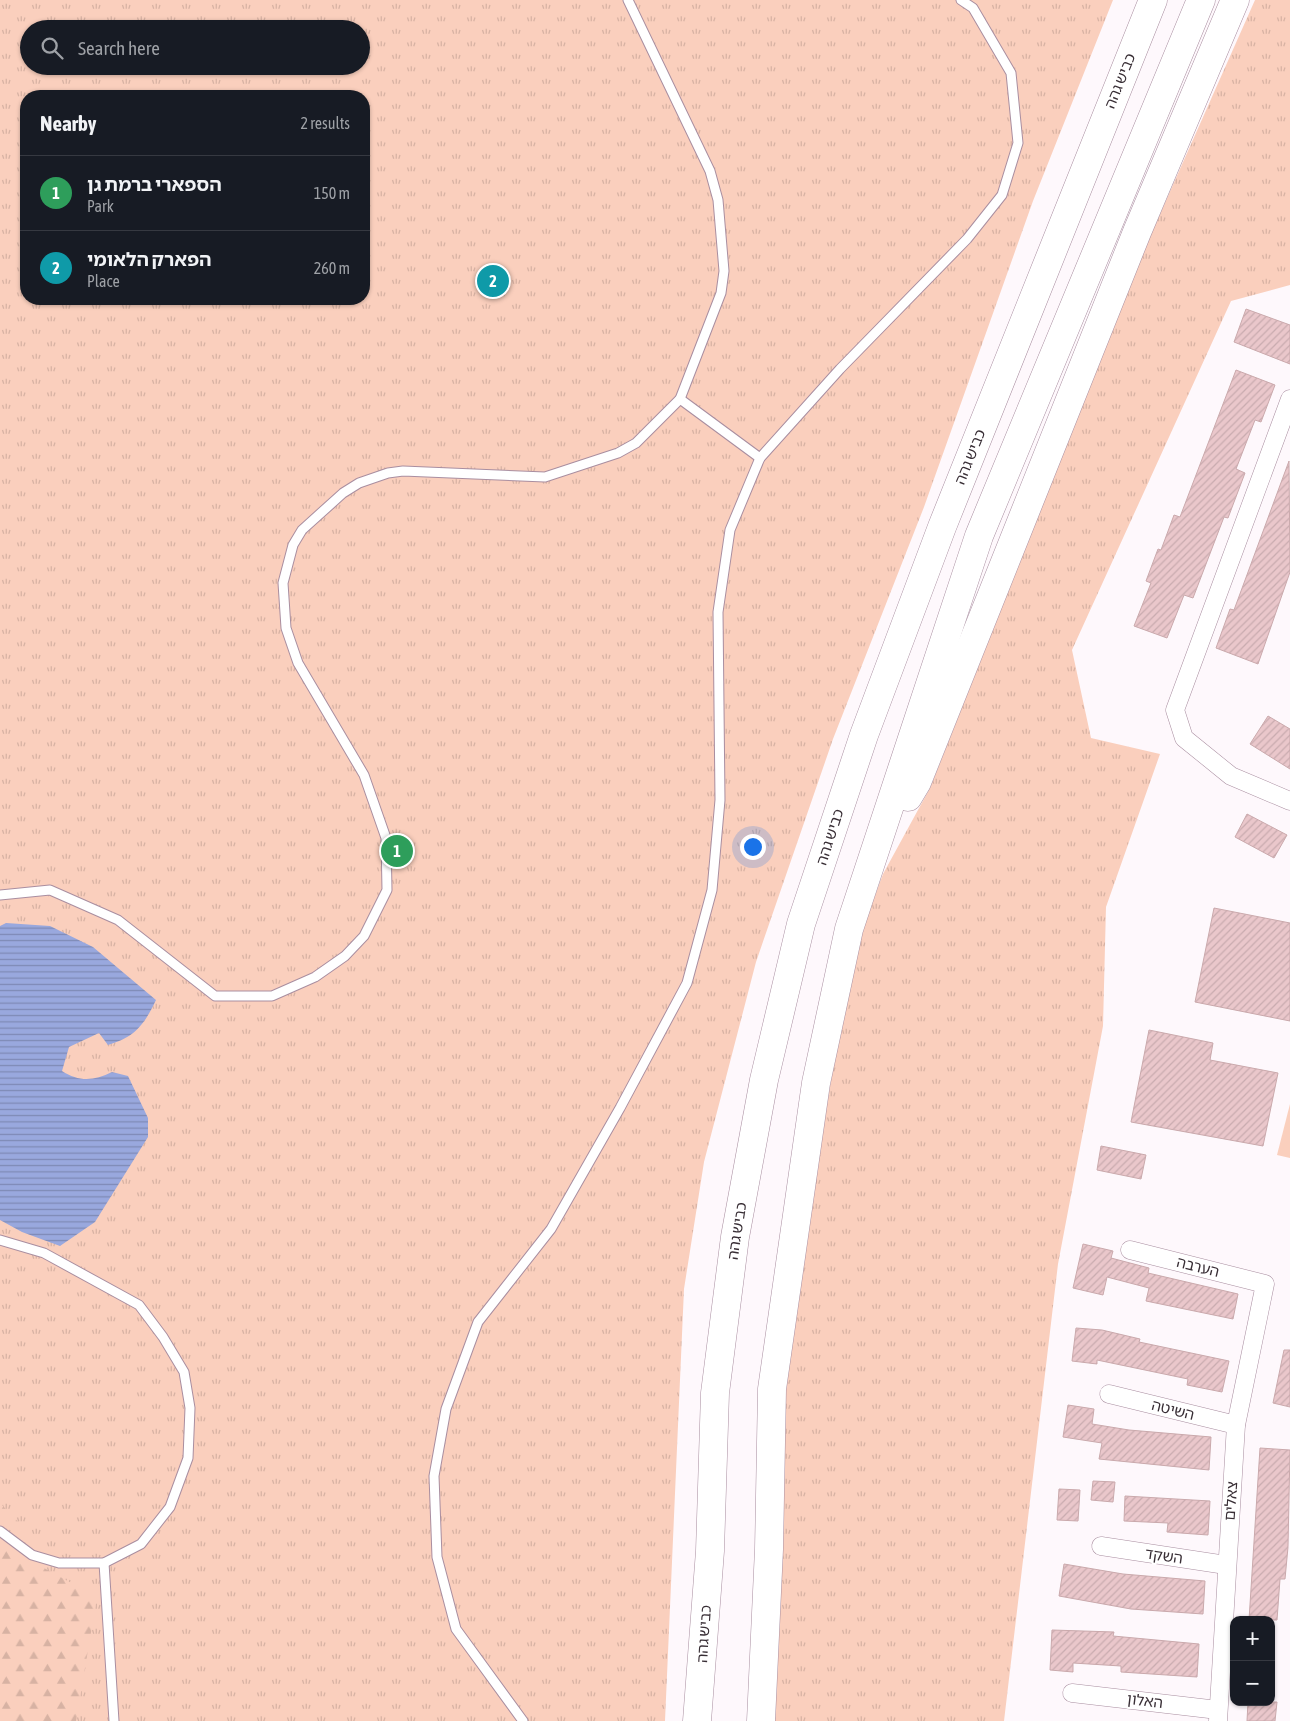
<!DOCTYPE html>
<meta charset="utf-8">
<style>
body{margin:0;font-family:"Asap Condensed","Noto Sans Hebrew",sans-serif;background:#242831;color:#f1f3f6}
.controls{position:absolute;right:15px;bottom:15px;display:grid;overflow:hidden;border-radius:10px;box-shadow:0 1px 4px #0004}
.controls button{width:45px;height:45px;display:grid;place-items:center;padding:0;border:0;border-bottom:1px solid #363941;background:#171b24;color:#f1f3f6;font:25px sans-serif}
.you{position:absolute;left:752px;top:846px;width:18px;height:18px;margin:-12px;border:4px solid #fff;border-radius:50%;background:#1a73e8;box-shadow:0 0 0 8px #1a73e833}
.badge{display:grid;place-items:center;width:32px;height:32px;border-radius:50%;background:#118b13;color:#fff;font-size:16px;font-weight:700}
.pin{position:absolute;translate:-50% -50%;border:2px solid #fff;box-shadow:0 1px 5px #0006}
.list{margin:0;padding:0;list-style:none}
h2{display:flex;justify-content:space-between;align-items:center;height:65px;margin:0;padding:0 20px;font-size:21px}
h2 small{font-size:16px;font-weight:400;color:#9ea1a6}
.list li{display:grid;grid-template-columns:32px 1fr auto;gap:15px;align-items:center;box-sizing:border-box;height:75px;padding:0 20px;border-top:1px solid #363941}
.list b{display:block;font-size:19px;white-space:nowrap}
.list p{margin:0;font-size:16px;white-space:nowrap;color:#9ea1a6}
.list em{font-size:16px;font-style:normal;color:#9ea1a6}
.icon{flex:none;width:28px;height:28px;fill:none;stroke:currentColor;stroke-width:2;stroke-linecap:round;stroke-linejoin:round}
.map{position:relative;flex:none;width:1290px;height:1721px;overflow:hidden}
.search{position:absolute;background:#171b24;box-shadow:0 1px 4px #0004;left:20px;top:20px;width:350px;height:55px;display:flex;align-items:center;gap:12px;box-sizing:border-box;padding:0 18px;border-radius:28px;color:#9ea1a6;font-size:19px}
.panel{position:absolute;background:#171b24;box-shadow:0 1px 4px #0004;left:20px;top:90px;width:350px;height:215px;border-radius:20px}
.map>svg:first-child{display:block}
.grass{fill:url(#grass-tufts);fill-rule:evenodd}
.forest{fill:url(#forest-firs)}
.pitch{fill:#facfbd}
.water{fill:url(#water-rules)}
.building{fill:url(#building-hatch);stroke:#caa9ac}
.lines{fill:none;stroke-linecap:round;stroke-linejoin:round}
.service-casing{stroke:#a98ea0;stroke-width:11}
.minor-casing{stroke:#a98ea0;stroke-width:19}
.trunk-casing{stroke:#a98ea0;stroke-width:29}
.service{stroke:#fff;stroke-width:9}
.minor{stroke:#fff;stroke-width:18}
.trunk{stroke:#fff;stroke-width:28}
.labels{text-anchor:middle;stroke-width:4;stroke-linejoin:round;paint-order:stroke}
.street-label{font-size:15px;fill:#382e35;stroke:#fff}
</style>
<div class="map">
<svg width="1290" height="1721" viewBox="0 0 1290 1721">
<defs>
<pattern id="grass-tufts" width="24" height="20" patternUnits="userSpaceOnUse" patternTransform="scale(1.25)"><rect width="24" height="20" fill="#facfbd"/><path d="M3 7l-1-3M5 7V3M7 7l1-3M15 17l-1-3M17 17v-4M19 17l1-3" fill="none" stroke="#d7b2a3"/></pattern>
<pattern id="forest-firs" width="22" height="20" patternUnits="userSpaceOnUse" patternTransform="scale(1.25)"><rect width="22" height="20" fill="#facfbd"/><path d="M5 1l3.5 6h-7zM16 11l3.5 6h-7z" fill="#d7b2a3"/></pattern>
<pattern id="water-rules" width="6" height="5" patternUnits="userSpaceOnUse" patternTransform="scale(1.25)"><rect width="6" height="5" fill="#99a8de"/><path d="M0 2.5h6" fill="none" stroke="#7e89b5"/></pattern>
<pattern id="building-hatch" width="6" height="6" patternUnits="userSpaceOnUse" patternTransform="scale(1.25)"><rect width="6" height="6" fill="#eac7cb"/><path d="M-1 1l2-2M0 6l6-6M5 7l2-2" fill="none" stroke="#c9abaf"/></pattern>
</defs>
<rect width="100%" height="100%" fill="#fef8fc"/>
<g class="grass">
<path d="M0,0H1113L1033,201L924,507L833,739L756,962L704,1162L684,1289L665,1721H0ZM29,29H361V66H29ZM26,96H364V299H26Z"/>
<polygon points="1255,0 1290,0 1290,285 1231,301 1072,650 1091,738 1160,754 1106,907 1103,1026 1058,1264 1004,1721 773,1721 784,1356 852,957 883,874 930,788 1140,259"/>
</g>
<g class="forest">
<polygon points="0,1503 28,1532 19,1539 0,1519"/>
<polygon points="0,1544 97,1597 76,1721 0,1721"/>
</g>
<polygon class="pitch" points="1290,1104 1290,1158 1277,1155"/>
<path class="water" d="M6,923L50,926L93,947L156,1000C144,1025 135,1037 108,1045L99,1033L69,1047L62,1071C79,1082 94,1081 112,1072L128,1076L148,1118V1137L95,1222L60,1246L22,1232L0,1220V926Z"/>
<g class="building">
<polygon points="1246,309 1290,325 1290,364 1234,342"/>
<polygon points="1236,370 1275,385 1261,422 1255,420 1236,469 1245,473 1228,518 1224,517 1193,598 1184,595 1167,638 1134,626 1151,583 1146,581 1158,549 1161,550 1174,515 1180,517"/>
<polygon points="1289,461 1290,572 1258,664 1216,648 1230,609 1234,610"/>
<polygon points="1268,716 1290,729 1290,769 1250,744"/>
<polygon points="1247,814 1287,835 1274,858 1235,837"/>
<polygon points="1214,908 1290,923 1290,1021 1195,1002"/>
<polygon points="1149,1030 1213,1043 1210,1060 1278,1073 1263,1146 1131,1122"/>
<polygon points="1101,1146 1146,1155 1141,1179 1097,1170"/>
<polygon points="1083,1244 1113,1251 1111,1258 1149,1268 1148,1273 1238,1294 1233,1319 1146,1301 1149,1288 1107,1277 1103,1295 1073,1288"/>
<polygon points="1076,1328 1102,1330 1140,1339 1139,1342 1229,1361 1222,1392 1187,1385 1188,1379 1097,1360 1097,1364 1072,1361"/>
<polygon points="1284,1350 1290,1350 1290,1407 1273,1403"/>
<polygon points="1068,1405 1094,1409 1092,1424 1129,1430 1211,1437 1209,1470 1099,1459 1102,1443 1063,1437"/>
<polygon points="1260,1448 1290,1450 1288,1547 1285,1579 1280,1579 1277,1620 1249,1620"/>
<polygon points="1093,1481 1115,1482 1113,1502 1091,1500"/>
<polygon points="1059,1489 1080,1490 1078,1521 1057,1520"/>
<polygon points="1125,1496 1210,1501 1208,1535 1167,1532 1168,1523 1124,1521"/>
<polygon points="1064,1564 1123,1574 1205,1581 1203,1614 1131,1609 1059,1596"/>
<polygon points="1052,1630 1114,1632 1113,1636 1199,1644 1197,1677 1121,1672 1121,1666 1073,1663 1073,1672 1050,1670"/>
<polygon points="1248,1702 1277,1702 1275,1721 1247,1721"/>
</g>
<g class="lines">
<g class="service-casing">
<g id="service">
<polyline points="680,399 760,458"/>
<polyline points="0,895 50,890 118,920 215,996 272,996 315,977 345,956 364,936 387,890 386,838 364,775 298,663 286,628 283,583 293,545 302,530 343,493 359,483 388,473 403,471 545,477 618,453 636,443 680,399 721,293 724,271 718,200 710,171 628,0"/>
<polyline points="0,1240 44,1253 139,1305 163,1337 184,1372 190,1408 188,1458 170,1507 141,1544 104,1563 59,1563 32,1555 0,1531"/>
<polyline points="104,1563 114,1721"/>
<polyline points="523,1721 456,1629 437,1557 434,1476 446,1409 478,1322 551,1229 620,1108 687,983 712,890 720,800 718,612 730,530 760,458 840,369 967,239 1002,195 1018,143 1011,73 973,8 961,0"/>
</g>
</g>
<g class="minor-casing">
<g id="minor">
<polyline points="1290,399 1175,710 1184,738 1231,776 1290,801"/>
<polyline points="1130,1250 1265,1284 1236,1425 1218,1721"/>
<polyline points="1109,1394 1236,1425"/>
<polyline points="1101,1546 1226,1565"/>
<polyline points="1072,1693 1218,1710"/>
</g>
</g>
<g class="trunk-casing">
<g id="trunk">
<polyline points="908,797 917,782 1137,232 1235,0"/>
<polyline points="697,1721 710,1551 715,1393 735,1237 764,1080 801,924 864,735 942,527 1153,0"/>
<polyline points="761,1721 769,1549 772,1389 816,1083 849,929 979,536 1201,0"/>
</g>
</g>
<use href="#service" class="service"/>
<use href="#minor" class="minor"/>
<use href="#trunk" class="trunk"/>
</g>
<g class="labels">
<g class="street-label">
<text transform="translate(1120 81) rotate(-68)" y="5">כביש גהה</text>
<text transform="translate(970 457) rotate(-68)" y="5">כביש גהה</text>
<text transform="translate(830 837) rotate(-72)" y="5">כביש גהה</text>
<text transform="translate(737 1231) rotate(-81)" y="5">כביש גהה</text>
<text transform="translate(1198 1267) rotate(14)" y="5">הערבה</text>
<text transform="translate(1173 1410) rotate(14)" y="5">השיטה</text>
<text transform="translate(1231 1501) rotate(-86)" y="5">צאלים</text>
<text transform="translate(1164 1556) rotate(8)" y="5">השקד</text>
<text transform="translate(704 1634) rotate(-86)" y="5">כביש גהה</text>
<text transform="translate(1145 1701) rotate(7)" y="5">האלון</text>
</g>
</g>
</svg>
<div class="controls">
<button>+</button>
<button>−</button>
</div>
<div class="you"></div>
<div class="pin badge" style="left:397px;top:851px;background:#2e9e5b">1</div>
<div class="pin badge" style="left:493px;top:281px;background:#0f9aa8">2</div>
<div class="search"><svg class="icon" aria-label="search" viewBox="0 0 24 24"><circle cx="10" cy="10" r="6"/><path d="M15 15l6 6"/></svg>Search here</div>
<section class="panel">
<h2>Nearby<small>2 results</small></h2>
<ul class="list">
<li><span class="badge" style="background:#2e9e5b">1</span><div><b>הספארי ברמת גן</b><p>Park</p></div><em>150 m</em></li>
<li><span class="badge" style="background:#0f9aa8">2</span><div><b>הפארק הלאומי</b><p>Place</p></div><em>260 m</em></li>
</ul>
</section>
</div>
